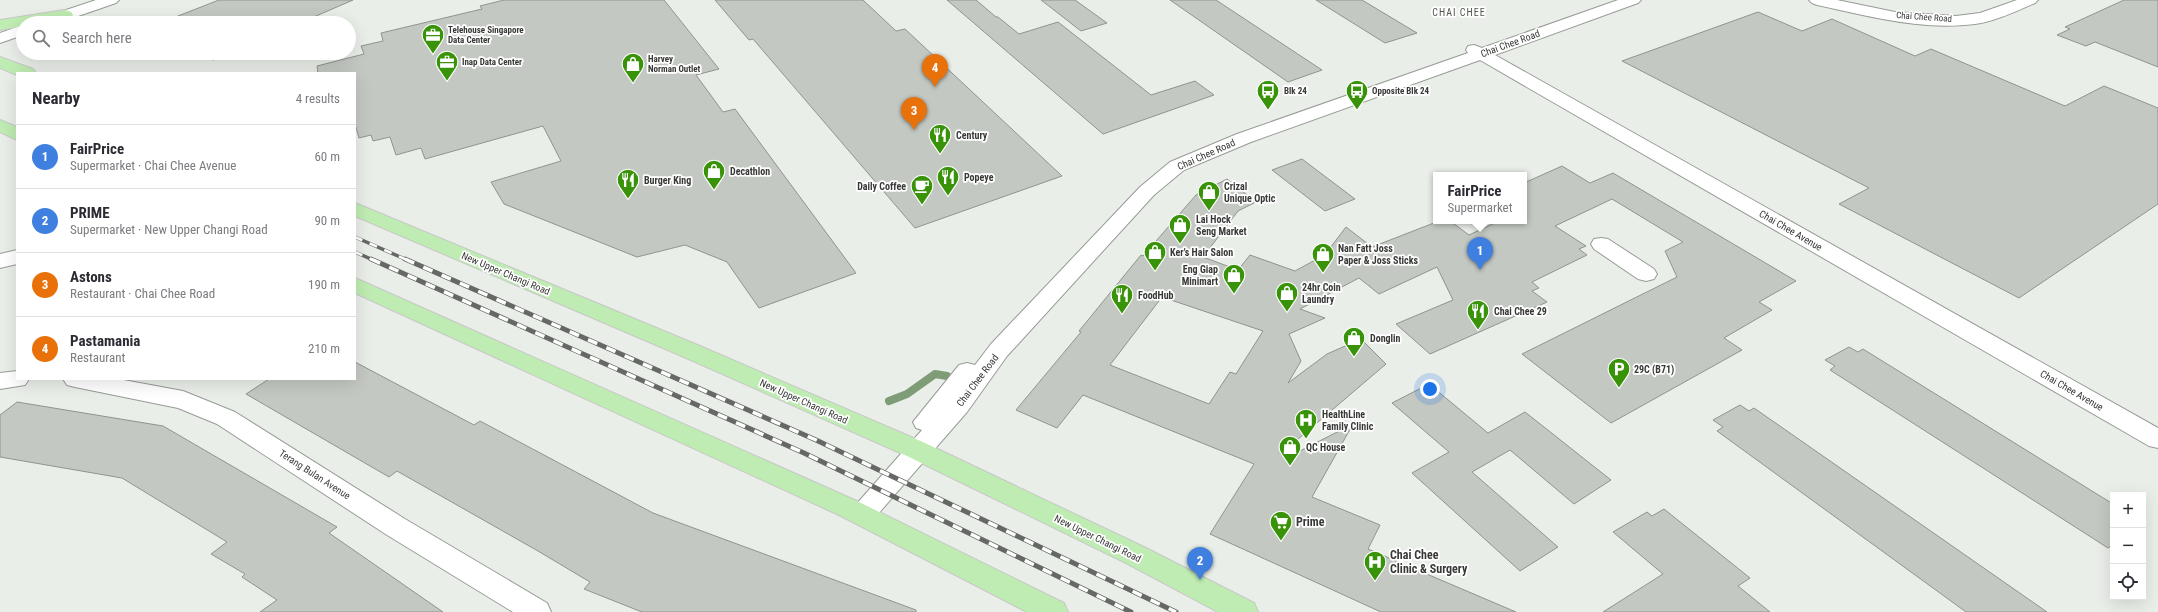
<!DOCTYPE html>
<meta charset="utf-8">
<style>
body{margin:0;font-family:"Roboto Condensed",sans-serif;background:#f2f2f3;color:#2b2b33}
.controls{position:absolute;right:12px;bottom:12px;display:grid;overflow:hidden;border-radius:0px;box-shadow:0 4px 16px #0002}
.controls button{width:36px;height:36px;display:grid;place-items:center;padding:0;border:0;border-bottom:1px solid #e1e1e2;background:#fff;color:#2b2b33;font:20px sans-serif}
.you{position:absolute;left:1430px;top:389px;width:14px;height:14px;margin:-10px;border:3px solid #fff;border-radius:50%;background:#1a73e8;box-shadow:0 0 0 6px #1a73e833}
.badge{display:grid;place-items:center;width:26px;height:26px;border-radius:50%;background:#389309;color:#fff;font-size:13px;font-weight:700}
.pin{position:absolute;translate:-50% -33px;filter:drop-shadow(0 1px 2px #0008)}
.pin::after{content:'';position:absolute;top:21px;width:14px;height:12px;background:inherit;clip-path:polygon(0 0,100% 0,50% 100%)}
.popup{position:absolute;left:1433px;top:172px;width:94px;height:52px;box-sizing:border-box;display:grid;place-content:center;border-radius:0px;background:#fff;filter:drop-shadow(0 1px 3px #0005);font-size:13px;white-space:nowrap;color:#7c7c81}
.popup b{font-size:15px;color:#2b2b33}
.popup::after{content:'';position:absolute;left:50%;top:100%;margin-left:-8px;border:8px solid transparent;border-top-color:#fff}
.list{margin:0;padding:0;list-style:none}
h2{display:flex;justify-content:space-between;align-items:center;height:52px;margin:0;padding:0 16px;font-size:17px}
h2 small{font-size:13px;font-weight:400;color:#7c7c81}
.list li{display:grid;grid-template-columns:26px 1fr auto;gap:12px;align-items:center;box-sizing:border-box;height:64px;padding:0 16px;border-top:1px solid #e1e1e2}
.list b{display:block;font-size:15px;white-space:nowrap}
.list p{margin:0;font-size:13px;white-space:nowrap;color:#7c7c81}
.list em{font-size:13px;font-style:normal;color:#7c7c81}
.icon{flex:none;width:22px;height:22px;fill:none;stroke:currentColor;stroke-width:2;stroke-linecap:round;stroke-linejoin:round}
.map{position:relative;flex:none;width:2158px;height:612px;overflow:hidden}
.search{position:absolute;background:#fff;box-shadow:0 4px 16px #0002;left:16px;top:16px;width:340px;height:44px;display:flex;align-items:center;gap:10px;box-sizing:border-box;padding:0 14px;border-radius:22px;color:#7c7c81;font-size:15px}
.panel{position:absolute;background:#fff;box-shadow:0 4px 16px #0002;left:16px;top:72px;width:340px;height:308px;border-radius:0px}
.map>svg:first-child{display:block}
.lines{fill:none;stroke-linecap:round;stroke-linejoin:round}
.stream{stroke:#7e9c76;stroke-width:8}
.building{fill:#c4c8c2;stroke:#90948f;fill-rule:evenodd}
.minor-casing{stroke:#979b96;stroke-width:2}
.major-casing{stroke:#c7c8c7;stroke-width:2}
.minor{fill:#fff;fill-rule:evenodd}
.major{fill:#bfecb2;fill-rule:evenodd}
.rail-far1-casing{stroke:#666865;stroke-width:3.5}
.rail-casing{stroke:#666865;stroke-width:5}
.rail-far1{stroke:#fff;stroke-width:2.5;stroke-dasharray:8;stroke-linecap:butt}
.rail{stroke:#fff;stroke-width:3.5;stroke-dasharray:10;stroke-linecap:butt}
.labels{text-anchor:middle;stroke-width:3.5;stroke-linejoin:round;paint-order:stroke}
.far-street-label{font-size:9px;fill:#373936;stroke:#fff}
.far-poi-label{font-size:9px;font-weight:bold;fill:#373936;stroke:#fff;text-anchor:start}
.far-quarter-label{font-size:10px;letter-spacing:1px;fill:#515550;stroke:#fff}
.street-label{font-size:10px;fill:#373936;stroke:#fff}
.poi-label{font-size:10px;font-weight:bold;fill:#373936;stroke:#fff;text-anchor:start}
.near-poi-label{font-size:12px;font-weight:bold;fill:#373936;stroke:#fff;text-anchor:start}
</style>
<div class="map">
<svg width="2158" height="612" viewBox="0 0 2158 612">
<rect width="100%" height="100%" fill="#eaeee9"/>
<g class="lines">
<polyline class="stream" points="889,401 907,394 935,374 947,376"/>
</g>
<g class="building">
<polygon points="219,0 353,0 300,23 160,23"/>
<polygon points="504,0 664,0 719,69 696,75 723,112 735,109 856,273 759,308 727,262 685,245 637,257 504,204 491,182 561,161 543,126 425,159 421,148 396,155 390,137 373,141 371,135 359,138 355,124 355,73 318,73 317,66 364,54 361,46 383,41 381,33 482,9 480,6"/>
<polygon points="715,0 863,0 896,31 905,29 1062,176 915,228 753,39 749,40"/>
<polygon points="947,0 976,0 996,17 998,17 1019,34 1058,22 1151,95 1195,81 1214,95 1103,134"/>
<polygon points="1041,0 1075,0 1107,23 1081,31"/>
<polygon points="1170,0 1216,0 1322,70 1288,82"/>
<polygon points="1316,0 1362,0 1417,33 1385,43"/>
<polygon points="2124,0 2158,0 2158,67 2095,42 2086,46 2057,35 2070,29 2065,27"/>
<polygon points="1758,12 1802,31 1832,19 1915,56 1931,49 2065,106 2104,86 2158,108 2158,204 2019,298 1839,204 1869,188 1622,61"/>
<polygon points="198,53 229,53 213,60"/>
<polygon points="1302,159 1355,199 1325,211 1272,170"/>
<path d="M1562,166L1590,183L1613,173L1796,281L1759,302L1772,310L1724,338L1742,350L1611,423L1522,354L1677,277L1665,251L1683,242L1612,199L1555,226L1586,246L1579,249L1587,255L1532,282L1539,288L1532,291L1547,302L1430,354L1396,324L1453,300L1437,267L1379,294L1359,278L1300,309L1325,318L1289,334L1301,361L1288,383L1327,354L1361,339L1386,364L1284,451L1288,457L1353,424L1312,497L1380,525L1368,549L1516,612H1381L1210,534L1254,464L1083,395L1057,428L1016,410L1081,332L1079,331L1141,255L1143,256L1196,195L1227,179L1256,202L1238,211L1203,257L1238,270L1250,255L1295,271L1328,253L1327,252L1346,227L1372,247L1439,221H1450L1469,235L1499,221H1524V183ZM1162,297L1263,331L1236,374L1230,372L1209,404L1110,365Z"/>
<polygon points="1849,347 1858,352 1863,349 2113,504 2113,545 2108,548 1830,370 1835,366 1825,360"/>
<polygon points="355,362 474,425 480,421 653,513 916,610 916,612 642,612 584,589 590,582 538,551 397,471 389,477 246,394 269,379 355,379"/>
<polygon points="1429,384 1488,433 1525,412 1611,480 1574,504 1510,450 1472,472 1558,547 1520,571 1412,473 1449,452 1392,403"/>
<polygon points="17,402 163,426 337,527 329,533 443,612 260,612 277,600 242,577 245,574 211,554 227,542 122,478 0,457 0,415"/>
<polygon points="1740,405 1749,411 1754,408 2047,612 1966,612 1717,431 1723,427 1713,420"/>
<polygon points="1664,509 1750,578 1738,586 1770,612 1603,612 1663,574 1613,532 1647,512 1652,516"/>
</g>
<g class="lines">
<g class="minor-casing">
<g id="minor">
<polygon points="96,0 119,0 116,3 58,23 34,23 36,20"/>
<polygon points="1618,0 1641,0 1638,3 1495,55 2158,428 2158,448 2149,446 1480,60 1251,142 1184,170 1154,195 1007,356 967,412 871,522 862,525 853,522 849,515 853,508 922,430 916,428 913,422 959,365 967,363 975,365 991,344 1140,187 1170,162 1237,134 1468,53 1466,50 1468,46 1474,45 1482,48"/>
<path d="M1809,0H1837L1895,12L1956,16L1980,13L2017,0H2038L2035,3C2016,11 1996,21 1975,24C1922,31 1868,16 1817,5L1812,3Z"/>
<polygon points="23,25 23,35 0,43 0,33"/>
<polygon points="1601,238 1608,239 1654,269 1657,274 1654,279 1646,281 1638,279 1594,249 1591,244 1594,239"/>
<polygon points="17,250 17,264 0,268 0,254"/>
<polygon points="17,371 17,379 29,379 25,385 0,389 0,373"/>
<polygon points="63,379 118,379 183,391 235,412 405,519 547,603 551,612 513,612 387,535 217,424 178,408 75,387 67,385"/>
</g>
</g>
<g class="major-casing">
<g id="major">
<polygon points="65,10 71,12 73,15 71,18 44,23 23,23 23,26 0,30 0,20"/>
<polygon points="0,57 33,69 36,73 17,73 17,75 0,68"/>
<polygon points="0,120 17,127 17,140 0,132"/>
<polygon points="355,203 700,346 925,443 1146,548 1254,603 1258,612 1218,612 1126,563 907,456 684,357 355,216"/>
<polygon points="355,278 859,502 1064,603 1068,612 1027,612 841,516 355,293"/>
</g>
</g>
<use href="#minor" class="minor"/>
<use href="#major" class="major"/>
<g class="rail-far1-casing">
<g id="rail-far1">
<polyline points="355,237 407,260"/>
<polyline points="355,252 373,260"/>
</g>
</g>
<g class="rail-casing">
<g id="rail">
<polyline points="371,259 804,453 1131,612"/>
<polyline points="405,259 816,440 1176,612"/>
</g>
</g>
<use href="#rail-far1" class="rail-far1"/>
<use href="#rail" class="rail"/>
</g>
<defs>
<g id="office-pin" transform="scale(1.15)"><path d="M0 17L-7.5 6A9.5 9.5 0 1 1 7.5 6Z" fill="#389309" stroke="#fff"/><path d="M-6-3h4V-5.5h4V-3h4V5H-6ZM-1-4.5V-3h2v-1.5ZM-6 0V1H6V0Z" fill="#fff"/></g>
<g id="shop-pin" transform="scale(1.15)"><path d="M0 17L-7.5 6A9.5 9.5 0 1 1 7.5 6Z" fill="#389309" stroke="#fff"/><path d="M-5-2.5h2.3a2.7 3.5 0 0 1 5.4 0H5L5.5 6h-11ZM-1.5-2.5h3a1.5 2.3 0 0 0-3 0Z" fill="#fff"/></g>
<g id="bus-pin" transform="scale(1.15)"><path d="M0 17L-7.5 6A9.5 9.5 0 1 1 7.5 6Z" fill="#389309" stroke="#fff"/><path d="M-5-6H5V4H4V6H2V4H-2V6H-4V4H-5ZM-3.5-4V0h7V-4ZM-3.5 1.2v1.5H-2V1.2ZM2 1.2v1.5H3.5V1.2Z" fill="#fff"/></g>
<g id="restaurant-pin" transform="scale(1.15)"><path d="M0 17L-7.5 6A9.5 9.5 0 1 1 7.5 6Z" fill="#389309" stroke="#fff"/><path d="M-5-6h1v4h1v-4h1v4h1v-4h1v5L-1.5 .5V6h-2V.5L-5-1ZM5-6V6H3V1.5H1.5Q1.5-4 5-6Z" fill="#fff"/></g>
<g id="cafe-pin" transform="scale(1.15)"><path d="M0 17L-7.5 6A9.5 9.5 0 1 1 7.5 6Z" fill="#389309" stroke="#fff"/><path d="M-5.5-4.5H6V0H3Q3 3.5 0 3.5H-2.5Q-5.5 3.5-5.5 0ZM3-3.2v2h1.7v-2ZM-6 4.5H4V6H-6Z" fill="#fff"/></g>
<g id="parking-pin" transform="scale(1.15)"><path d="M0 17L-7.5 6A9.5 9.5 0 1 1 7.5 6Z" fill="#389309" stroke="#fff"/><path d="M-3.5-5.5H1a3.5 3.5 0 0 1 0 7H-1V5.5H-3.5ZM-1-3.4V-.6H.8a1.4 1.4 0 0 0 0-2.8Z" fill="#fff"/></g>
<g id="hospital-pin" transform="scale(1.15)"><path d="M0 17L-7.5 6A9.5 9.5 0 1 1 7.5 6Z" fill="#389309" stroke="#fff"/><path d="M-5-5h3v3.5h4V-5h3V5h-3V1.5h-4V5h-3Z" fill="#fff"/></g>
<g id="supermarket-pin" transform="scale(1.15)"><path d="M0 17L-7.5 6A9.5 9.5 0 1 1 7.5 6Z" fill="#389309" stroke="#fff"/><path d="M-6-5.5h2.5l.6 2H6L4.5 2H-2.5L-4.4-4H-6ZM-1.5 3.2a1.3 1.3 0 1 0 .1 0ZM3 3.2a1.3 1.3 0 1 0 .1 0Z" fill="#fff"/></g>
</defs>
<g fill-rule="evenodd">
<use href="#office-pin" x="433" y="35"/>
<use href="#office-pin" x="447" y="62"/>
<use href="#shop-pin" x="633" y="64"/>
<use href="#bus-pin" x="1268" y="91"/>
<use href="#bus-pin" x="1357" y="91"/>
<use href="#restaurant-pin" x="940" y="135"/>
<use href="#shop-pin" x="714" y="171"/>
<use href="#restaurant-pin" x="948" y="177"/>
<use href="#restaurant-pin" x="628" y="180"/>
<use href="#cafe-pin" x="922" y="186"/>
<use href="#shop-pin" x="1209" y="192"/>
<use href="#shop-pin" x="1180" y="225"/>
<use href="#shop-pin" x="1155" y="252"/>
<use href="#shop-pin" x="1323" y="254"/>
<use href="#shop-pin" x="1234" y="275"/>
<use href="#shop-pin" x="1287" y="293"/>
<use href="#restaurant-pin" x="1122" y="295"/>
<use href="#restaurant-pin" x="1478" y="311"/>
<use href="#shop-pin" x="1354" y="338"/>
<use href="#parking-pin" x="1619" y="369"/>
<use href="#hospital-pin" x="1306" y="420"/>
<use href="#shop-pin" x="1290" y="447"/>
<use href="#supermarket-pin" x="1281" y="522"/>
<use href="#hospital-pin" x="1375" y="562"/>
</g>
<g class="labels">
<g class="far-street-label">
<text transform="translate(1924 17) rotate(4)" y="3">Chai Chee Road</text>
</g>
<g class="far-poi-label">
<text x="448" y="33">Telehouse Singapore<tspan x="448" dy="10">Data Center</tspan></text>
<text x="648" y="62">Harvey<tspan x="648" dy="10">Norman Outlet</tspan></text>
<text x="462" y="65">Inap Data Center</text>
<text x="1284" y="94">Blk 24</text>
<text x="1372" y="94">Opposite Blk 24</text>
</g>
<g class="far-quarter-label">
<text x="1459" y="16">CHAI CHEE</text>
</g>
<g class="street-label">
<text transform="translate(1510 43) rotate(-20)" y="4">Chai Chee Road</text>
<text transform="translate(1206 154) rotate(-24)" y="4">Chai Chee Road</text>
<text transform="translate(1791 230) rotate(30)" y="4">Chai Chee Avenue</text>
<text transform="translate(506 273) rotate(23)" y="4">New Upper Changi Road</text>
<text transform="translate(977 380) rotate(-53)" y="4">Chai Chee Road</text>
<text transform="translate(2072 390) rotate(30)" y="4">Chai Chee Avenue</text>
<text transform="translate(804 401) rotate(24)" y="4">New Upper Changi Road</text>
<text transform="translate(315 474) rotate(33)" y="4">Terang Bulan Avenue</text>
<text transform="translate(1098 538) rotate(26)" y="4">New Upper Changi Road</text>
</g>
<g class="poi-label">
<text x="956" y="139">Century</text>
<text x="730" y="175">Decathlon</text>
<text x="964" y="181">Popeye</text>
<text x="644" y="184">Burger King</text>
<text x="906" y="190" text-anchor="end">Daily Coffee</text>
<text x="1224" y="190">Crizal<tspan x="1224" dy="12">Unique Optic</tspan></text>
<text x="1196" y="223">Lai Hock<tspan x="1196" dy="12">Seng Market</tspan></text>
<text x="1338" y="252">Nan Fatt Joss<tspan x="1338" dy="12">Paper &amp; Joss Sticks</tspan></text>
<text x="1170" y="256">Ker’s Hair Salon</text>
<text x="1218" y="273" text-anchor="end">Eng Giap<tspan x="1218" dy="12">Minimart</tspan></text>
<text x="1302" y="291">24hr Coin<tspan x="1302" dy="12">Laundry</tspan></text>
<text x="1138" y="299">FoodHub</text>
<text x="1494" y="315">Chai Chee 29</text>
<text x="1370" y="342">Donglin</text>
<text x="1634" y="373">29C (B71)</text>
<text x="1322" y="418">HealthLine<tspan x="1322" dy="12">Family Clinic</tspan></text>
<text x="1306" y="451">QC House</text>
</g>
<g class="near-poi-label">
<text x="1296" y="526">Prime</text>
<text x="1390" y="559">Chai Chee<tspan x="1390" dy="14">Clinic &amp; Surgery</tspan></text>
</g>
</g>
</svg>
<div class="controls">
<button>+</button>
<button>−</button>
<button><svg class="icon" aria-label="locate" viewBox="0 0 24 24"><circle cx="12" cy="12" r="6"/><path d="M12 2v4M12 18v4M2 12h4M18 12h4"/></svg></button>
</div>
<div class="you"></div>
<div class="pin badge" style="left:1480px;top:270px;background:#3f7fe0">1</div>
<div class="popup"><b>FairPrice</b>Supermarket</div>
<div class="pin badge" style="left:1200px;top:580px;background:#3f7fe0">2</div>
<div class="pin badge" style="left:914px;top:130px;background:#e8710a">3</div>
<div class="pin badge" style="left:935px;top:87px;background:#e8710a">4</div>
<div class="search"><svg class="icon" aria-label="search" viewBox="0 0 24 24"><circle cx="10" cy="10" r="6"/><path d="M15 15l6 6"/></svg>Search here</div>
<section class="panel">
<h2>Nearby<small>4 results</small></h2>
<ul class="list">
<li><span class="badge" style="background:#3f7fe0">1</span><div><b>FairPrice</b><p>Supermarket · Chai Chee Avenue</p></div><em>60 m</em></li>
<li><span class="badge" style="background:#3f7fe0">2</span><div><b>PRIME</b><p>Supermarket · New Upper Changi Road</p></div><em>90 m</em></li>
<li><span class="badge" style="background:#e8710a">3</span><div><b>Astons</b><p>Restaurant · Chai Chee Road</p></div><em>190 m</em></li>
<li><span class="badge" style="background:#e8710a">4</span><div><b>Pastamania</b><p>Restaurant</p></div><em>210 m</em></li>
</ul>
</section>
</div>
